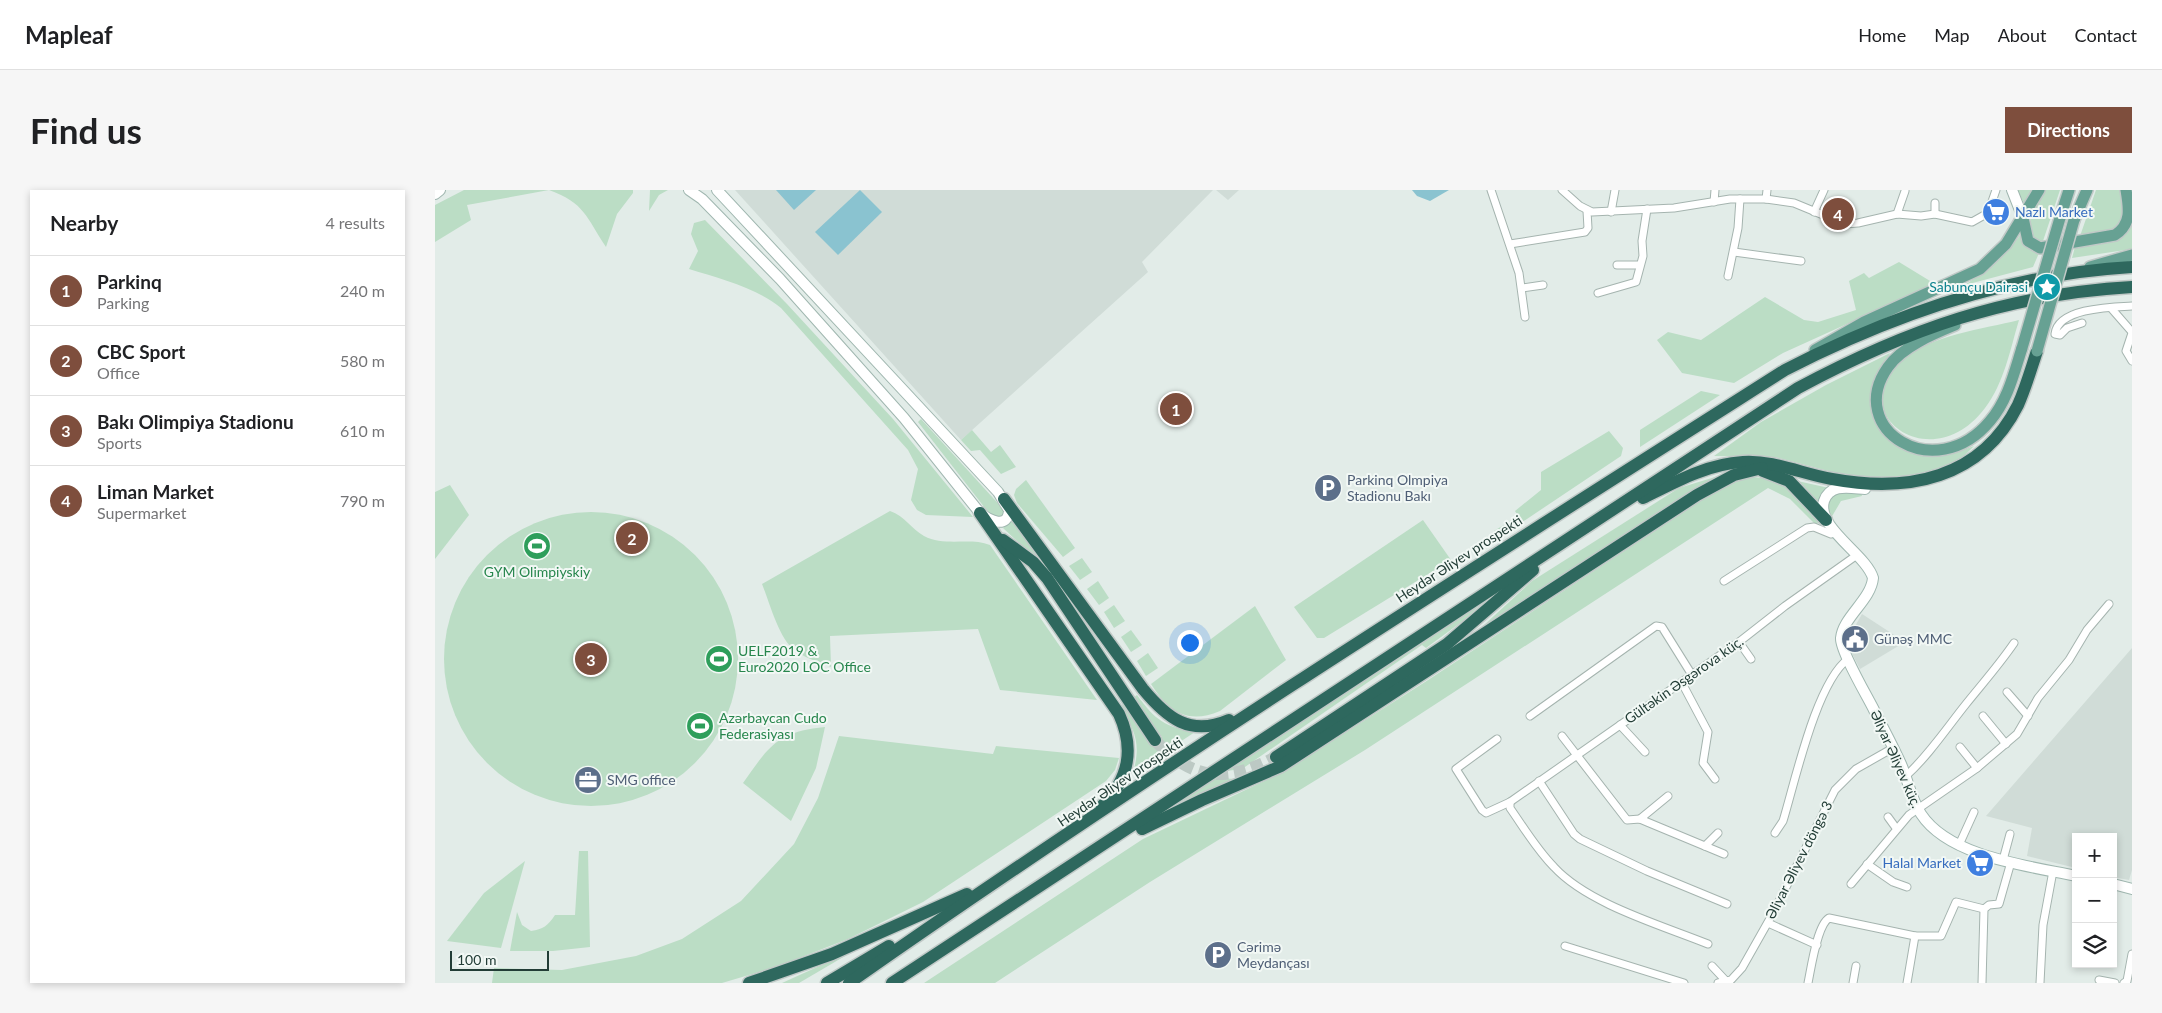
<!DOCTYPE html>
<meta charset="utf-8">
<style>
body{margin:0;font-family:Lato,sans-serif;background:#f6f6f6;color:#202124}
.controls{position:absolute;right:15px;bottom:15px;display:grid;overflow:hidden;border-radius:0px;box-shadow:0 2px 8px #0003}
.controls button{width:45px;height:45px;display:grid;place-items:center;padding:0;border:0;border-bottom:1px solid #e0e0e0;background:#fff;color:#202124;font:25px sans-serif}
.scale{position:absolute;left:15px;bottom:12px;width:99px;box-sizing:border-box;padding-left:5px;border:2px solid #223d36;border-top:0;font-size:14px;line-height:18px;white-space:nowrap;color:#223d36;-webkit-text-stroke:4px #f2f8f5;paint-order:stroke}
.you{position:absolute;left:754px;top:452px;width:18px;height:18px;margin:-12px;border:4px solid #fff;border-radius:50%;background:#1a73e8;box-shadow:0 0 0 8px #1a73e833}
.badge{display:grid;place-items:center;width:32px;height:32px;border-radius:50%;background:#7e4e3d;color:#fff;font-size:16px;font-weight:700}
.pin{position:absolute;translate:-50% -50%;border:2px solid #fff;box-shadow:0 1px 5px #0006}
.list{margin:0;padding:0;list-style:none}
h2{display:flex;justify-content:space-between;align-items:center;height:65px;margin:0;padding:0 20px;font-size:21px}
h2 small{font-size:16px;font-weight:400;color:#757577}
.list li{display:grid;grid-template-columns:32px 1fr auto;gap:15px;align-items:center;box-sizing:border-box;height:70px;padding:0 20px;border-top:1px solid #e0e0e0}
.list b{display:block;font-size:19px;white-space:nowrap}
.list p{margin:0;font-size:16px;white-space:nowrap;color:#757577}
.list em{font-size:16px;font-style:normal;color:#757577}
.icon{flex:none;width:28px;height:28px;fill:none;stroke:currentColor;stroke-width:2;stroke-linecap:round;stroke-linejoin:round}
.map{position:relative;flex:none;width:1697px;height:793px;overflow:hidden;border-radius:0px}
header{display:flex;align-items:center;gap:30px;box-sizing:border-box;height:70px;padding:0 25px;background:#fff;border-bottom:1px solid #e0e0e0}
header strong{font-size:24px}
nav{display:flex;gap:28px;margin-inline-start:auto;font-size:18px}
.intro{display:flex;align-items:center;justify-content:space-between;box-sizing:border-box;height:120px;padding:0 30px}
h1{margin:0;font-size:35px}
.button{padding:12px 22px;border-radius:0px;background:#7e4e3d;color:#fff;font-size:18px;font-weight:700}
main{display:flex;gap:30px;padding:0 30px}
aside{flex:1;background:#fff;border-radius:0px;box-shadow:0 2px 8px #0003}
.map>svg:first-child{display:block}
.built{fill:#d0dcd7}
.green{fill:#bbddc5}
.water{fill:#8ac3d0}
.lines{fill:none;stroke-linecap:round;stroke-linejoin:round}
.highway-tunnel{stroke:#bcc9c4;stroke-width:12;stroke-dasharray:12 6;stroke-linecap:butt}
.street-casing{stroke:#a5b4af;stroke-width:9}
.secondary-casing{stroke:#a0b7b0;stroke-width:12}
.primary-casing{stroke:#c1c9c7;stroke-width:14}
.highway-casing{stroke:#c1c9c7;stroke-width:15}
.street{stroke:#fff;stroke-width:7}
.secondary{stroke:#fff;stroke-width:10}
.primary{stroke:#67a193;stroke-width:11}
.highway{stroke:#2e685e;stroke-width:12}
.primary-bridge-casing{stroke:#c1c9c7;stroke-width:14;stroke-linecap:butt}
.primary-bridge{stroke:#67a193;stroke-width:11}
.labels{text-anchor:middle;stroke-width:4;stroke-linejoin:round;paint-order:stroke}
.shop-label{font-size:14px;fill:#366cbe;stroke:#f2f8f5;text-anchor:start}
.culture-label{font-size:14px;fill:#0d838f;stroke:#f2f8f5;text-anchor:end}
.service-label{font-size:14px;fill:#4e5e75;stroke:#f2f8f5;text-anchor:start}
.street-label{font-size:14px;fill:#223d36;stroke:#f2f8f5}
.leisure-label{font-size:14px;fill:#27864d;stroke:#f2f8f5;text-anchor:start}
</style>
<header>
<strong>Mapleaf</strong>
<nav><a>Home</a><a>Map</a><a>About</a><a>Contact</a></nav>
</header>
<div class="intro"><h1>Find us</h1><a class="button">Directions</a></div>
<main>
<aside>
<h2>Nearby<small>4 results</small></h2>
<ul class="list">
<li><span class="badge">1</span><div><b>Parkinq</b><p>Parking</p></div><em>240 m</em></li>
<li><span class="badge">2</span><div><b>CBC Sport</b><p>Office</p></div><em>580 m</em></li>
<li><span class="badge">3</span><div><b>Bakı Olimpiya Stadionu</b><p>Sports</p></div><em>610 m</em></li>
<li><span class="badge">4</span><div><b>Liman Market</b><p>Supermarket</p></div><em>790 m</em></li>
</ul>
</aside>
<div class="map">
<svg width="1697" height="793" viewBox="0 0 1697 793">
<rect width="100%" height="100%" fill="#e2ece8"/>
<g class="built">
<polygon points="300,0 778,0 707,72 713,82 526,250"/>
<polygon points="781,0 804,0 793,10"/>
<polygon points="1427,424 1470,452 1425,479 1411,452"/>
<polygon points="1697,458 1697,680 1694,690 1678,687 1678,647 1641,647 1641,678 1592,666 1597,638 1551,626"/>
</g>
<g class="green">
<polygon points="29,0 114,0 32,15 36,30 0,52 0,15"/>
<path d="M114,0H198V3L182,24L171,57C151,27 150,13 114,0Z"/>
<polygon points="215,0 233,0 224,5 214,21"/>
<polygon points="1582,0 1598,0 1589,13"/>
<path d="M1610,0H1625L1607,54C1583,41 1600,18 1610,0Z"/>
<path d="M1661,0H1687C1692,42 1681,41 1644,49Z"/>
<polygon points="1697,28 1697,59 1637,68 1640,57 1681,50"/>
<path d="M270,30L352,114L458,229L538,327L491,325L482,320L476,310L483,279L473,260L346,118C320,97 286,89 254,79L263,61L256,44L259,33Z"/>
<path d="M1586,44C1587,55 1594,59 1604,63L1598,77L1530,95C1552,80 1570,66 1586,44Z"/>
<polygon points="1464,72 1500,94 1348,163 1299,193 1247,183 1222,150 1233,142 1266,150 1330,107 1369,130 1383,132 1421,120 1414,91 1429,83 1434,88"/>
<path d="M1584,130C1575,160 1569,193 1550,218C1496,290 1406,222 1467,170C1496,145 1548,139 1584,130Z"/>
<path d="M1455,163C1446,180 1438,202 1438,222C1439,230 1444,237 1448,243C1472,273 1507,269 1539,256L1526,269L1510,276L1490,283L1457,288L1424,289L1340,267L1279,266L1326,232L1391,195Z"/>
<polygon points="1266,201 1285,205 1205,257 1205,240"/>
<polygon points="486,229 569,320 568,327 557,327 483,232"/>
<polygon points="537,240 556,262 565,255 581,277 566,284 545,260 536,261 526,250"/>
<polygon points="1174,241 1188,258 1186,266 1065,347 1059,341 1083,326 1080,321 1106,300 1106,282"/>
<polygon points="1290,284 1048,436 1097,391 1244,298"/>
<path d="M1314,287C1351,287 1366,309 1390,334L1379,333L1355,309L1333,298L930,560L715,692L560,793H489L708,649L850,581L990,492L1285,298Z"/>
<polygon points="591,290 640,358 628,367 582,313 579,305 581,299"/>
<polygon points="1358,290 1394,298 1384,317"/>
<polygon points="15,295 34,325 0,369 0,302"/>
<path d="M1401,303H1426L1427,306L1406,311L1396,328C1392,317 1391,310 1401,303Z"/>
<path d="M455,321C470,326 476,339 489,346C510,357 535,347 555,355L662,510L565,500L543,439L395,446L396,477C383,472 367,467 357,458C343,445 334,411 327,394Z"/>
<circle cx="156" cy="469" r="147"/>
<polygon points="579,329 613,375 610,377 568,338"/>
<polygon points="988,330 1016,370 889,448 882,448 859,417"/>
<polygon points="647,368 657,382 645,390 634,376"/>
<polygon points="663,391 674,408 664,415 652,399"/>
<polygon points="1061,399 1032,428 991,458 987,455 807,579 791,581"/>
<polygon points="679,415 690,431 679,438 669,422"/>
<path d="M820,416L851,470L785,521C752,535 733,521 716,494Z"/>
<polygon points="696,440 707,455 696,462 686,447"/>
<polygon points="713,463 723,478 711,486 702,471"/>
<path d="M702,505C720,530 730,537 760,542L698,583C706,554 701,542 685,517L689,514L720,557L727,547L697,509Z"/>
<path d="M390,537L381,578L356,631L308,593C335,555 342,542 390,537Z"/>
<polygon points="404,546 558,564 561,556 684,568 680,580 671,591 488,712 413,749 341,777 287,793 57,793 59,778 127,780 201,766 247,749 306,711 359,654 383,608"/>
<polygon points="779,588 803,589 740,614"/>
<path d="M144,661H153L155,757L118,761H75L82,722L87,735L96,741C108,739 113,736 120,725H140Z"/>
<polygon points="90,671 66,758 12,751 49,703"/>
<polygon points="422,759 364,793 347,793"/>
</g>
<g class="water">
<polygon points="341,0 381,0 359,20"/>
<polygon points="425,0 447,22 403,65 380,42"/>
<polygon points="977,0 1014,0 995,11 982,6"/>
</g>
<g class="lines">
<path class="highway-tunnel" d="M720,550C757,592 794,592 841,567"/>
<g class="street-casing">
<g id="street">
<polyline points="1056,0 1084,83 1090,127"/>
<polyline points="1127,0 1145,16 1157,22 1239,18 1295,9 1331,9 1359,13 1410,34 1423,33 1462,24 1486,26 1500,24 1537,32 1553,23 1561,0"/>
<polyline points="1331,9 1332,0"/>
<polyline points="1279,12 1280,0"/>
<polyline points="1500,13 1500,24"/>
<polyline points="1176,22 1180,0"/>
<polyline points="1379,22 1389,0"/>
<polyline points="1462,24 1470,1"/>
<polyline points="1075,54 1150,42 1153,38 1152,21"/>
<polyline points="1299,62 1366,71"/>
<polyline points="1182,75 1204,75"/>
<polyline points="1293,86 1303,38 1305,9"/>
<polyline points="1087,98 1108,95"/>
<polyline points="1163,103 1201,92 1208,66 1207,51 1212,19"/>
<polyline points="1676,118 1697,142"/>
<path d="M1647,133L1632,138L1625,145L1620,144C1623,118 1676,117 1697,116"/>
<polyline points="1697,143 1691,161 1697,171"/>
<polyline points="1289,391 1372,338 1379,337 1396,344 1401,342"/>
<polyline points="1304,452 1316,469"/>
<polyline points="1247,493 1273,542 1268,573 1280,589"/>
<polyline points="1572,502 1593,526"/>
<polyline points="1095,526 1221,436 1227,437 1257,485"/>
<polyline points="1548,526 1571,554"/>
<polyline points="1185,535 1210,562"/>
<polyline points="1127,546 1192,630 1205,629 1212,632 1289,664"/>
<polyline points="1062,549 1021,579 1047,620 1051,623 1075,612 1304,452 1350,416 1422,365"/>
<polyline points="1525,557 1542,578"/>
<path d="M1471,586C1494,565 1511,539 1531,514C1547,494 1564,475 1579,453"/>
<polyline points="1104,591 1139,644 1145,649 1212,681 1292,714"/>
<path d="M1075,612V618C1089,638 1102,660 1119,677C1153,714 1226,735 1273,754"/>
<polyline points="1453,627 1461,638"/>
<polyline points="1205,629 1233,606"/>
<path d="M1340,643L1348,631C1360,592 1381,493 1413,469"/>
<polyline points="1524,655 1539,622"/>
<polyline points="1270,656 1283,643"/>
<polyline points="1568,670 1575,644"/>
<polyline points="1432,674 1458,692 1472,697"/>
<polyline points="1416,694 1474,625 1542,578 1582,544 1603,508 1634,470 1652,440 1674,414"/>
<polyline points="1333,733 1382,755"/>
<polyline points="1130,756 1249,793"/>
<polyline points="1277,776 1291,791"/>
<polyline points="1664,790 1680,793"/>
<polyline points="1283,793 1296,790 1307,778 1337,725 1400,600 1421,579 1458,558"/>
<path d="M1373,793C1376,779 1382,735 1394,728L1480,746"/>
<polyline points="1418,793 1421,776"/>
<polyline points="1472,793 1480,746 1506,746 1521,712 1549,719"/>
<polyline points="1547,793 1549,719 1554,715 1564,714 1576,672"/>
<polyline points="1605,793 1608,735 1618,681"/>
<polyline points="1689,793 1692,791 1697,764"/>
</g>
</g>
<g class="secondary-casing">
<g id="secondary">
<path d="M254,0L267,9L345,89L469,228L545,323C554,330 573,340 574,320L563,302L282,0"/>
<polyline points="1577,0 1588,28"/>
<polyline points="0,4 5,0"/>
<path d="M1430,299C1415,298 1395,293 1389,311C1381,338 1431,364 1438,388C1436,410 1408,427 1406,448C1405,460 1432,506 1439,520C1448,538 1458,556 1466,574C1473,590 1476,609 1486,624C1514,667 1594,676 1641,686"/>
<polyline points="1678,694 1697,699"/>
</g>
</g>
<g class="primary-casing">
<g id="primary">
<path d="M1588,28L1593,51L1605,58L1680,45C1697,34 1694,18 1691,0"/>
<polyline points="1625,28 1634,0"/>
<polyline points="1639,30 1652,0"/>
<polyline points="1655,77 1697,65"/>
<path d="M1520,135C1498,144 1467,157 1453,177C1409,239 1500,297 1555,231C1573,210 1579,183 1587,158"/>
<polyline points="1380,160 1429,132 1545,79 1571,54 1604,0"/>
</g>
</g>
<g class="highway-casing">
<g id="highway">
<polyline points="1328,281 1354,291 1391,330"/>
<path d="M1208,308C1240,292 1272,274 1308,272C1338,270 1368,284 1397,289C1473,303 1546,289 1583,215C1591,197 1596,179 1602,161"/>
<path d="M569,309L708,499C732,528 755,547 794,530"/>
<path d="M545,323L684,524C700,559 694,589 667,616"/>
<polyline points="568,350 598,372 612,388 720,550"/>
<polyline points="841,567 1012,454 1098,380"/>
<polyline points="707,639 767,610 846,576 1262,305 1299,285 1327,278"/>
<polyline points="314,793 397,764 532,704"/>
<polyline points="392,793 454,756"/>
<path d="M414,793C720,579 1035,380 1350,180C1459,124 1574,84 1697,77"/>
<path d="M457,793L1363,198C1471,140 1573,104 1697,97"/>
</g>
</g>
<use href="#street" class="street"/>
<use href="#secondary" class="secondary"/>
<use href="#primary" class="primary"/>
<use href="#highway" class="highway"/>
<g class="primary-bridge-casing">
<g id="primary-bridge">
<polyline points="1587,158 1625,28"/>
<polyline points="1602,161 1639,30"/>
</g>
</g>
<use href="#primary-bridge" class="primary-bridge"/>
</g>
<defs>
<g id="supermarket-disc" transform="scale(1.4375)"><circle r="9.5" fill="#3f7fe0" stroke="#f2f8f5"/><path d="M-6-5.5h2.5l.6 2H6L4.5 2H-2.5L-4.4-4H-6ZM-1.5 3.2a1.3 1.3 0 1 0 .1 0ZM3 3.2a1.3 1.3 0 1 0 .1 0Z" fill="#fff"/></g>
<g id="sight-disc" transform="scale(1.4375)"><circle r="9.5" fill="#0f9aa8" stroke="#f2f8f5"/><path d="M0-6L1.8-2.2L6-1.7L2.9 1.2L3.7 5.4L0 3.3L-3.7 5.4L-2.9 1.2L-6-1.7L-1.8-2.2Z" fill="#fff"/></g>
<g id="parking-disc" transform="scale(1.4375)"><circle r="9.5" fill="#5c6f8a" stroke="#f2f8f5"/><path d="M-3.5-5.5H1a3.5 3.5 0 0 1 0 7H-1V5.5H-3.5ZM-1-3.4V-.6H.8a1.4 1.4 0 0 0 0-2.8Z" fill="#fff"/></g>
<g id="stadium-disc" transform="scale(1.4375)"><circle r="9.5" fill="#2e9e5b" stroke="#f2f8f5"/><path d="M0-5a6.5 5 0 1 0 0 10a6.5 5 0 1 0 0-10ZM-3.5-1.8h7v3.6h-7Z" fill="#fff"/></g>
<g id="civic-disc" transform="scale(1.4375)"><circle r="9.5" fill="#5c6f8a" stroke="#f2f8f5"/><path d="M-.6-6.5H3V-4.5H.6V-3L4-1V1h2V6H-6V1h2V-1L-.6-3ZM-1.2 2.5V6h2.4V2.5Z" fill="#fff"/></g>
<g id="office-disc" transform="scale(1.4375)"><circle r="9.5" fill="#5c6f8a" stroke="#f2f8f5"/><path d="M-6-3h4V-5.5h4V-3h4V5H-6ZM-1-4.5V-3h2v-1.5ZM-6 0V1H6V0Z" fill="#fff"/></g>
</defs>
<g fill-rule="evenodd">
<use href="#supermarket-disc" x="1561" y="22"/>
<use href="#sight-disc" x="1612" y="97"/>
<use href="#parking-disc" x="893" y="298"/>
<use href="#stadium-disc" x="102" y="356"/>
<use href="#civic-disc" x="1420" y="449"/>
<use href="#stadium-disc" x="284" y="469"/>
<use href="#stadium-disc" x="265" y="536"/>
<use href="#office-disc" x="153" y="590"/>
<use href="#supermarket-disc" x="1545" y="673"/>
<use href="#parking-disc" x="783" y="765"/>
</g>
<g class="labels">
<g class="shop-label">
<text x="1580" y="27">Nazlı Market</text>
<text x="1526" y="678" text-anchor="end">Halal Market</text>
</g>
<g class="culture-label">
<text x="1593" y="102">Sabunçu Dairəsi</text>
</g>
<g class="service-label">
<text x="912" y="295">Parkinq Olmpiya<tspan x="912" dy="16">Stadionu Bakı</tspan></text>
<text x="1439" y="454">Günəş MMC</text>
<text x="172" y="595">SMG office</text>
<text x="802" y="762">Cərimə<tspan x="802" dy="16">Meydançası</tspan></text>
</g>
<g class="street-label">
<text transform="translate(1024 369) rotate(-33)" y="5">Heydər Əliyev prospekti</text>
<text transform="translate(1249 490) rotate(-35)" y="5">Gültəkin Əsgərova küç.</text>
<text transform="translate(1461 569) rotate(66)" y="5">Əliyar Əliyev küç.</text>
<text transform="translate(685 592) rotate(-34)" y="5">Heydər Əliyev prospekti</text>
<text transform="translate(1364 670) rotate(-63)" y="5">Əliyar Əliyev döngə 3</text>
</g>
<g class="leisure-label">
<text x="102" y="387" text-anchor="middle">GYM Olimpiyskiy</text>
<text x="303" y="466">UELF2019 &amp;<tspan x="303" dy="16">Euro2020 LOC Office</tspan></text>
<text x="284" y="533">Azərbaycan Cudo<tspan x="284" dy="16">Federasiyası</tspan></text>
</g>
</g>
</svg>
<div class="controls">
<button>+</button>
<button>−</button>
<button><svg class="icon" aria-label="layers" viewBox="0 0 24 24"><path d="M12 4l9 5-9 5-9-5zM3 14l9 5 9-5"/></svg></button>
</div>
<div class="scale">100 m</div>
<div class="you"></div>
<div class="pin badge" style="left:741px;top:219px">1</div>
<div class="pin badge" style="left:197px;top:348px">2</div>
<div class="pin badge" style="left:156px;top:469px">3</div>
<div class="pin badge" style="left:1403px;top:24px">4</div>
</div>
</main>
